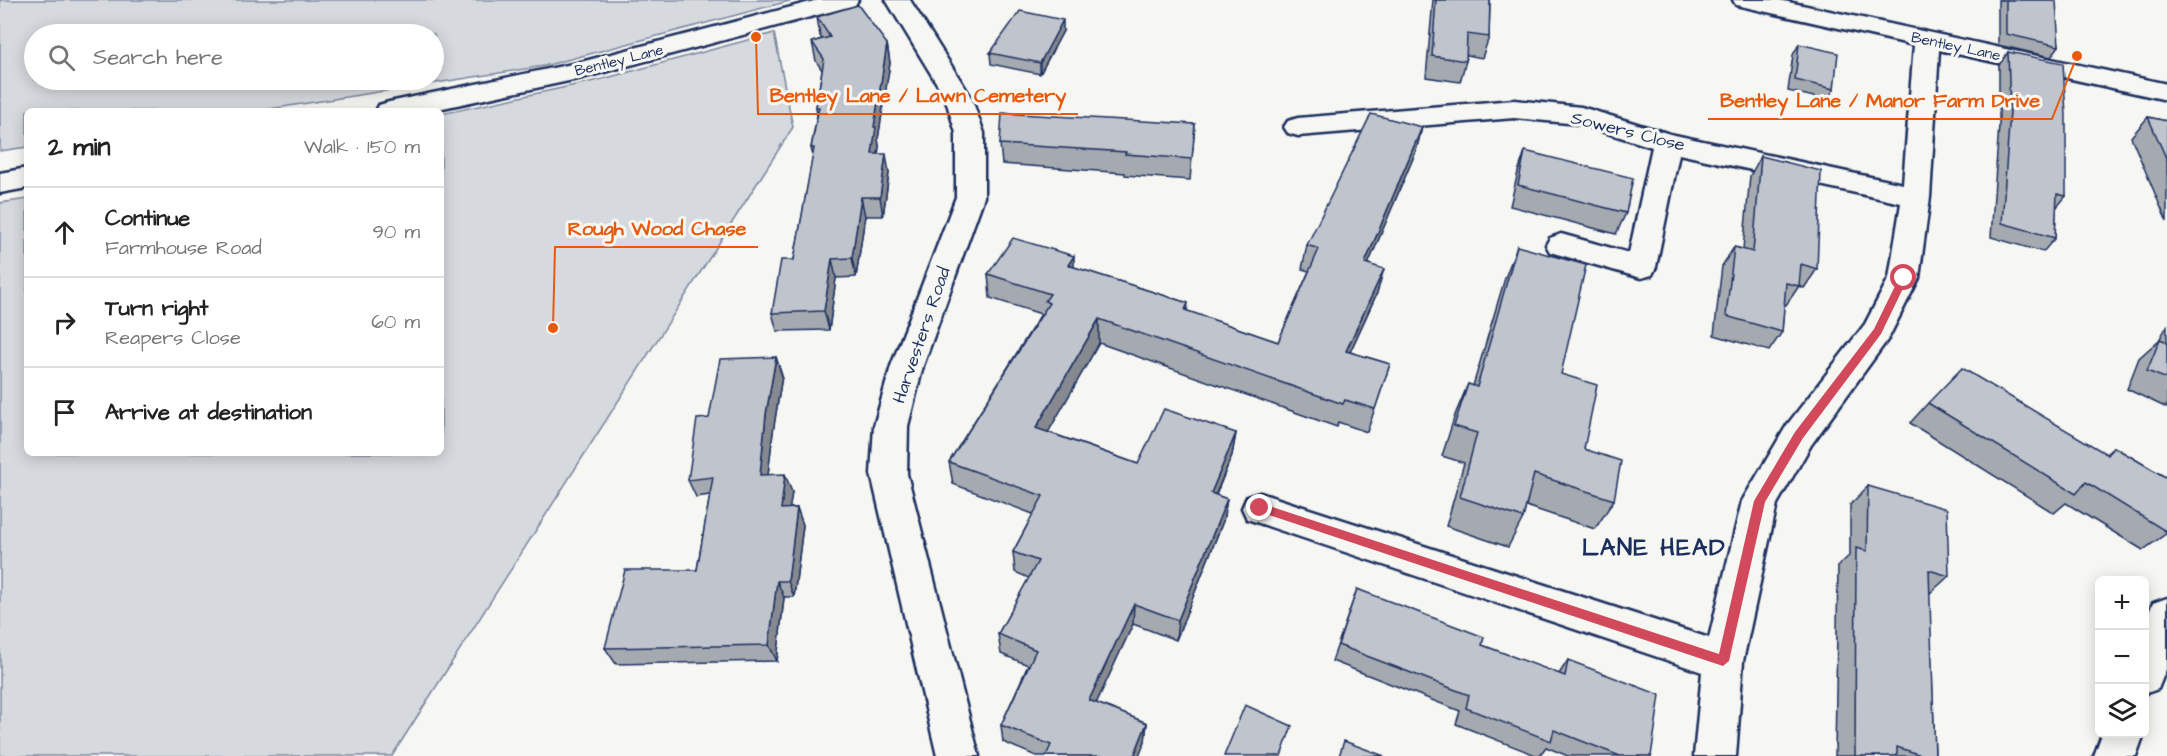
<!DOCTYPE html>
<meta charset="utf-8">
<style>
body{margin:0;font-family:"Architects Daughter",sans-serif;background:#f6f6f6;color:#222}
.controls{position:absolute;right:18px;bottom:18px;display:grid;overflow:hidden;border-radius:9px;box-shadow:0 3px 15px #0003}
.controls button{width:54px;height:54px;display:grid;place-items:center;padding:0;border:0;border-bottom:2px solid #e0e0e0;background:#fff;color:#222;font:30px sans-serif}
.stop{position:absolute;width:18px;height:18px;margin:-14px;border:4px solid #d1495b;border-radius:50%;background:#fff}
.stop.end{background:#d1495b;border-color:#fff;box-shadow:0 2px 6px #0008}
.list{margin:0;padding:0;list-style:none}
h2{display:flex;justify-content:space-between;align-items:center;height:78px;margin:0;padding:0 24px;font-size:26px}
h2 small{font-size:20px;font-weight:400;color:#767676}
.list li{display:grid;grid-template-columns:39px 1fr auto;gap:18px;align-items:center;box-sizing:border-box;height:90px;padding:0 24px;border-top:2px solid #e0e0e0}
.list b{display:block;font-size:22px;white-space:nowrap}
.list p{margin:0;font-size:20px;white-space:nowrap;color:#767676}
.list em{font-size:20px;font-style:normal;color:#767676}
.icon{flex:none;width:33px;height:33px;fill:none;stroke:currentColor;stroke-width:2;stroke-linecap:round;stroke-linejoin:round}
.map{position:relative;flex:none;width:2167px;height:756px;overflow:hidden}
.search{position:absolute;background:#fff;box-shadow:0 3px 15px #0003;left:24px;top:24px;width:420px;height:66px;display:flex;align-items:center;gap:15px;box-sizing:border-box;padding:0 21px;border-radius:33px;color:#767676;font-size:22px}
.panel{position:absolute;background:#fff;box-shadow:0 3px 15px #0003;left:24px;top:108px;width:420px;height:348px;border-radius:9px}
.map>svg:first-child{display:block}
.green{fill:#d6d9dd;stroke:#78849e;stroke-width:1.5;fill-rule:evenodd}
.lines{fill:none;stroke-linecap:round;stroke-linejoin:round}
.minor-casing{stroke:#1b2f5e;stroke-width:5}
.minor{fill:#f6f6f2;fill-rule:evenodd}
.wall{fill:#a5a9b0;stroke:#1b2f5e;stroke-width:1.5}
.shaded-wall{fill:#868990;stroke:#1b2f5e;stroke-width:1.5}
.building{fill:#c0c4cd;stroke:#1b2f5e;stroke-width:1.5}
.route{fill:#d1495b}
.labels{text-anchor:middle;stroke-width:6;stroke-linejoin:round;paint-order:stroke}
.far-street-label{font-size:15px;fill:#1b2f5e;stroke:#f6f6f2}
.street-label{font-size:18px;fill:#1b2f5e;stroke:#f6f6f2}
.district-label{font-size:24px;font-weight:bold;letter-spacing:1.5px;fill:#1b2f5e;stroke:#f6f6f2}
.leader{fill:none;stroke:#e8590c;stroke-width:2}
.callout-dot{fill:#e8590c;stroke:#f6f6f2;stroke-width:2}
.callout-label{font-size:20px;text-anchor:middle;font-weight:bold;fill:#e8590c;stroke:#f6f6f2;stroke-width:6;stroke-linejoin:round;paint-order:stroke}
</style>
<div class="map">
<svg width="2167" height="756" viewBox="0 0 2167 756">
<rect width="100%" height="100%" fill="#f6f6f2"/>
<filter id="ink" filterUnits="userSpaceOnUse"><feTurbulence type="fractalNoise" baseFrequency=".0167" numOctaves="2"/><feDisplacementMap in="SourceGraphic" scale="12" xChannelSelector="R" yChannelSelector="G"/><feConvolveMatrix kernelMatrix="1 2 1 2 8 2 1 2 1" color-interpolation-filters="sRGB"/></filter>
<g filter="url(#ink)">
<g class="green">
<path d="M0,0H793L544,66L257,111H27V147L0,151ZM434,34V80H34V34Z"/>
<polygon points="774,33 793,127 392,756 0,756 0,203 27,199 27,453 441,453 441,114 599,80"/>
</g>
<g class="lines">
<g class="minor-casing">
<g id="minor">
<polygon points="818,0 858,0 855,5 578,79 429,111 376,111 379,105 389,102 577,63"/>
<polygon points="886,0 910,0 971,97 984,133 984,197 923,366 908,426 907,474 979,756 937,756 871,474 874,426 891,366 956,197 956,133 945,97"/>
<polygon points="1733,0 1779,0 2167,84 2167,100 1939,50 1930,197 1919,278 1888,339 1811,445 1777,504 1743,661 1736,756 1694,756 1702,672 1247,519 1242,508 1247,497 1260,493 1709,638 1742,501 1787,425 1865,324 1889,278 1901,203 1679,154 1656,267 1652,275 1641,278 1550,252 1546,245 1550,238 1561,234 1629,253 1652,147 1579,124 1514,118 1298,136 1288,133 1284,127 1288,121 1298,118 1514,100 1581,107 1670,134 1903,184 1914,45 1745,7 1736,5"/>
<polygon points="27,168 27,188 0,193 0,173"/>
<polygon points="2167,598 2167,667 2158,689 2144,694 2144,624 2153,603"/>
<polygon points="2102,734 2144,734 2136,756 2094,756"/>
</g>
</g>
<use href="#minor" class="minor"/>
</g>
<g class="wall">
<polygon points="1433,0 1490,0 1489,37 1482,58 1466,55 1466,61 1460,82 1426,77"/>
<polygon points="1998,0 2052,0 2059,46 2051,57 1998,45"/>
<polygon points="817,17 887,44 890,63 878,139 879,146 878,154 889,173 883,216 865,216 856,277 836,278 829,330 777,331 772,313 794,260 813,156 811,148 817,115 816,107 822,70 816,61 812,42 822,39 820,36"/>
<polygon points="1063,31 1040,74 991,64 990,53"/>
<polygon points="1799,44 1834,89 1827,100 1788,91 1793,55"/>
<polygon points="2008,52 2066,196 2056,208 2055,238 2043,252 1991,237 1999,125 1999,65"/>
<polygon points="2148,117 2167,121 2167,222 2131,137"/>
<polygon points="1195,124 1190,180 1125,175 1125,173 1002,164 1000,144"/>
<polygon points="1422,127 1416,151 1368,264 1377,293 1350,352 1390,364 1367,432 1338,422 1337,427 1099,343 1048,432 1138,464 1236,433 1232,455 1216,495 1227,499 1223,521 1176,640 1133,624 1096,703 1147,723 1145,741 1139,756 1036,756 1003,742 1001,725 1028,665 1001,654 998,634 1029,578 1015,572 1013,552 1033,514 953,484 949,462 1041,314 990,298 988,274 1074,267 1188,303 1187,311 1278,342 1309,271 1302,269 1307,245"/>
<polygon points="1525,151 1626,213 1616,234 1510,206 1518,172"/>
<polygon points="1761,156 1817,269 1804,288 1799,286 1786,305 1784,304 1782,332 1769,351 1714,335 1722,266 1734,247 1743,249 1750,176"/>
<polygon points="1517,246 1561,374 1584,449 1614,500 1595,529 1526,506 1523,518 1508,547 1446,526 1464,463 1442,456 1455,415 1468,384 1473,386 1505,278"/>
<polygon points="2167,326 2167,408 2127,389 2139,358 2159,340"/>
<polygon points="776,357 782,376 773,432 768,474 792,492 789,508 797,508 803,525 794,597 784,597 777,661 616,664 605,648 697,570 710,495 696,497 688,480 709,418"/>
<polygon points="1928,403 2106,454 2114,447 2167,478 2167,533 2143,550 2066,503 2054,513 1910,423"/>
<polygon points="1868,486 1949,576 1929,594 1935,756 1835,756 1838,566 1850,555 1850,505"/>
<polygon points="1357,589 1482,645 1559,674 1568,660 1651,756 1568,756 1546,747 1539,756 1538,756 1456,724 1460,711 1332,661"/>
</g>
<g class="shaded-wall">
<polygon points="1063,20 1063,31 1040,74 1040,63"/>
<polygon points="887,44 890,63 878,139 879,146 876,173 872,154 874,127"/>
<polygon points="1422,127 1416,151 1359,286 1365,263"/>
<polygon points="886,154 889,173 883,216 880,197"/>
<polygon points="861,197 865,216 856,277 852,258"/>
<polygon points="1074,256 1074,280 1068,265"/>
<polygon points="832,259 836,278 829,330 824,311"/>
<polygon points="1384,269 1377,293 1340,374 1346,351"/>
<polygon points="1099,319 1099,343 1038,450 1036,428"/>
<polygon points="776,357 782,376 773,432 766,492 760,475 766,414"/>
<polygon points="1236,433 1232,455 1207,515 1211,493"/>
<polygon points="785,474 792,492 787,526 781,509"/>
<polygon points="1227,499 1223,521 1176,640 1178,620"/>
<polygon points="797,508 803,525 794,597 788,581"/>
<polygon points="777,581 784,597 777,661 769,645"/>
<polygon points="1134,604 1133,624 1089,719 1089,700"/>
<polygon points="1147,723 1145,741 1139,756 1134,756"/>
</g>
<g class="building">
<polygon points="1436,0 1490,0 1489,37 1467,34 1466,61 1432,56"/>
<polygon points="2006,0 2052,0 2056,1 2059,46 2006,34"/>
<polygon points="858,5 887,44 874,127 876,127 872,154 886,154 880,197 861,197 852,258 832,259 824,311 772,313 781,260 794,260 814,148 811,148 819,107 816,107 824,59 812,42 830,37 817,17"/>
<polygon points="1020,11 1063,20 1040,63 990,53"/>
<polygon points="1799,44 1838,53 1834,89 1795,80"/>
<polygon points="2008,52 2063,63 2066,115 2066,196 2057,194 2055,238 2002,223 2010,111"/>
<polygon points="1002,113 1195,124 1192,159 1125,154 1126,152 1000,144"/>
<polygon points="1371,114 1422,127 1365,263 1384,269 1346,351 1390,364 1375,409 1345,400 1343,404 1099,319 1036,428 1138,464 1164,409 1236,433 1211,493 1227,499 1178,620 1134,604 1089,700 1147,723 1134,756 1046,756 1051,745 1001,725 1036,650 998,634 1038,561 1013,552 1043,496 949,462 1049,303 1045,301 1050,294 988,274 1013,238 1074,256 1068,265 1188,303 1185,310 1278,342 1319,249 1307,245"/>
<polygon points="2148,117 2167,121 2167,160"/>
<polygon points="1525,151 1633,178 1626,213 1518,185"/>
<polygon points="1761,156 1821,171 1817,269 1801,264 1799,286 1786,283 1782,332 1726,316 1734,247 1753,252"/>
<polygon points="1517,246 1586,265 1561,374 1597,385 1584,449 1621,461 1614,500 1534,474 1523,518 1460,497 1477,433 1454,426 1468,384 1477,387"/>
<polygon points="2160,339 2167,342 2167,379 2147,371"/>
<polygon points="776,357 766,414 760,475 785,474 781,509 797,508 788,581 777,581 769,645 605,648 625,570 697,570 713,477 688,480 697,419 709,418 720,359"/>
<polygon points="1962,368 2108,455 2114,447 2167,478 2167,532 2086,482 2076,494 1928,403"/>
<polygon points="1868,486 1947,509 1949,576 1929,570 1935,756 1924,756 1897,747 1897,756 1855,756 1856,548 1867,551"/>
<polygon points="1357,589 1484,637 1482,645 1565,676 1568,660 1660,695 1651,756 1620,756 1554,730 1551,741 1466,708 1469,695 1338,645"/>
<polygon points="1245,705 1292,726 1281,756 1224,756"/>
<polygon points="1344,741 1384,756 1339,756"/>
</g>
</g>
<polygon class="route" points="1904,274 1908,278 1881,334 1803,438 1765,502 1729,661 1723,666 1260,512 1255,508 1260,503 1719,654 1754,501 1795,432 1874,329 1899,278"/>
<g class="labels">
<g class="far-street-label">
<text transform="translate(1956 46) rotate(12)" y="5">Bentley Lane</text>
<text transform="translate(619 60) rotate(-14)" y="5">Bentley Lane</text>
</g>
<g class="street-label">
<text transform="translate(1628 131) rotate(14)" y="6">Sowers Close</text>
<text transform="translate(921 335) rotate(-71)" y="6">Harvesters Road</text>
</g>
<g class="district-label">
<text x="1654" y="555">LANE HEAD</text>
</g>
</g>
<path class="leader" d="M756 37L758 114H1078M2077 56L2052 119H1708M553 328L555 247H758"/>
<g class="callout-dot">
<circle cx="756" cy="37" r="6"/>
<circle cx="2077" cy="56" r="6"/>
<circle cx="553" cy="328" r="6"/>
</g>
<g class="callout-label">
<text x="918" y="102">Bentley Lane / Lawn Cemetery</text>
<text x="1880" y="107">Bentley Lane / Manor Farm Drive</text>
<text x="657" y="235">Rough Wood Chase</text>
</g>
</svg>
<div class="controls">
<button>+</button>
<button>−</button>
<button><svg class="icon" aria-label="layers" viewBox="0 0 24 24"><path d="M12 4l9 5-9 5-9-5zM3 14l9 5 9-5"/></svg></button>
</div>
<div class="stop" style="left:1904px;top:278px"></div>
<div class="stop end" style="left:1260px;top:508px"></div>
<div class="search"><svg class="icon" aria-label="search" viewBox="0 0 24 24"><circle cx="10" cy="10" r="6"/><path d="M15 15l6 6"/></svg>Search here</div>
<section class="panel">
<h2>2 min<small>Walk · 150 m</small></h2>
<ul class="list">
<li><svg class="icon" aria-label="ahead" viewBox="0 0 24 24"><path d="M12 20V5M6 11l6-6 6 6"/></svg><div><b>Continue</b><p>Farmhouse Road</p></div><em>90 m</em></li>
<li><svg class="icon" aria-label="right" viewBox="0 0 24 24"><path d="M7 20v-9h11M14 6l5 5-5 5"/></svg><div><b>Turn right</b><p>Reapers Close</p></div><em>60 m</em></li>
<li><svg class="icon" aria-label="arrive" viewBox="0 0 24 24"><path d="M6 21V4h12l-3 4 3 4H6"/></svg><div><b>Arrive at destination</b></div></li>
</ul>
</section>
</div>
